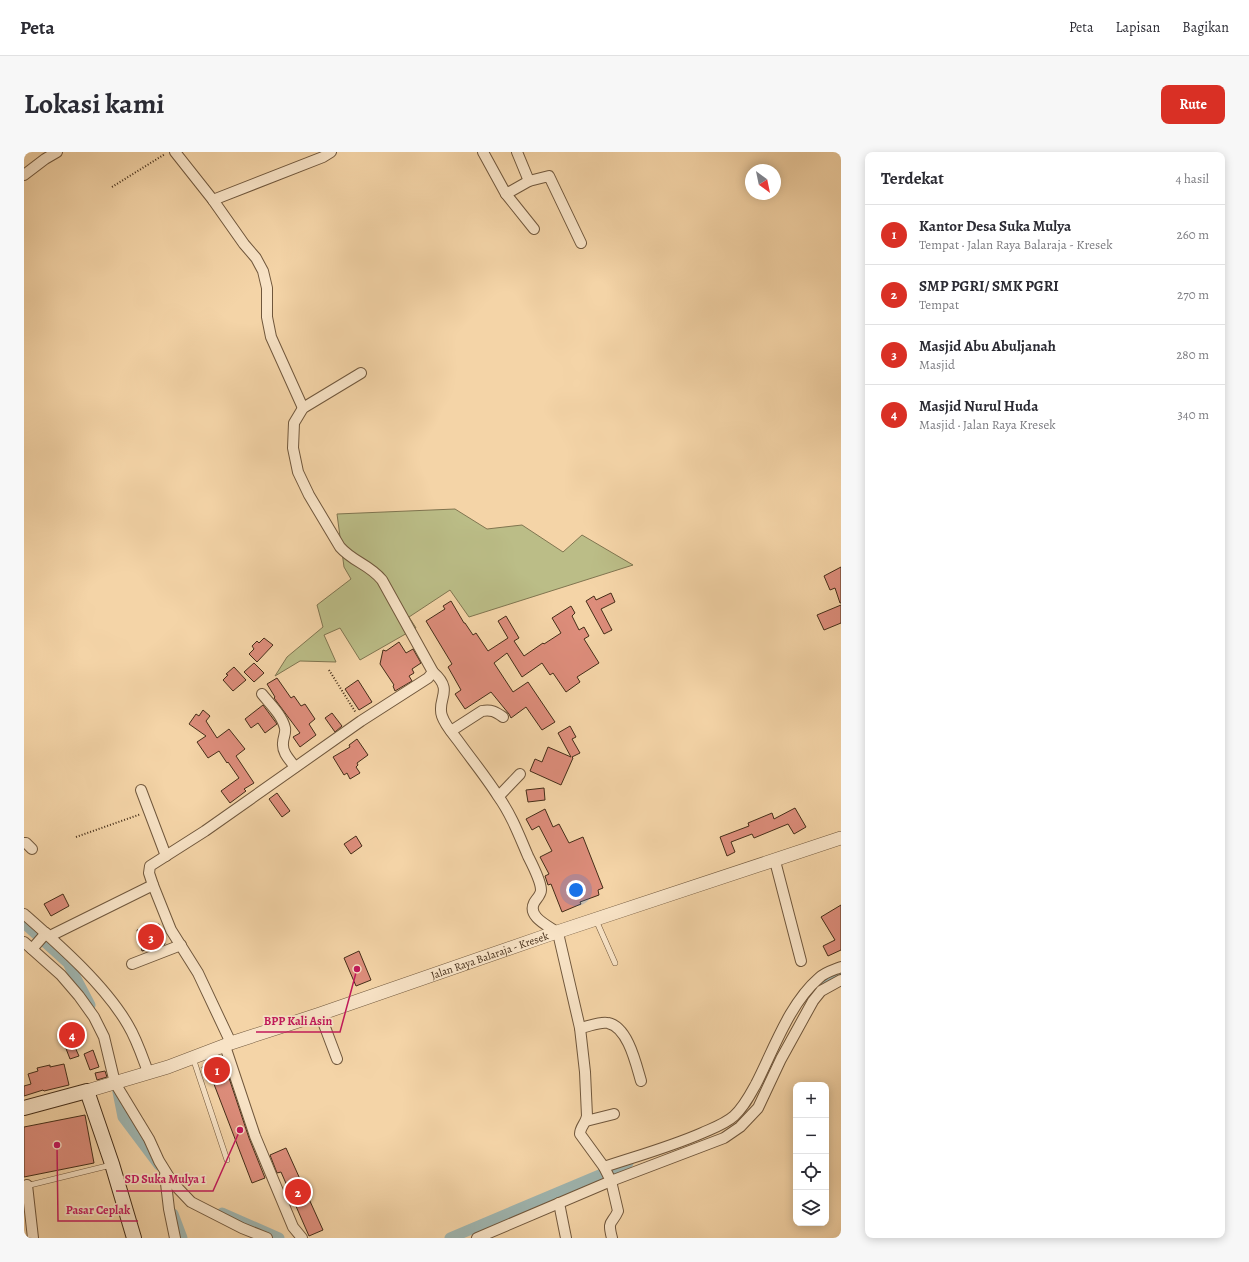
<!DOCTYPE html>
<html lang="id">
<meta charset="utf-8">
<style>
body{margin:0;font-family:Alegreya,serif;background:#f7f7f7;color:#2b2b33}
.controls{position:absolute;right:12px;bottom:12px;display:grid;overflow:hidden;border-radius:8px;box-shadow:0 2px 10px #0003}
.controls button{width:36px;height:36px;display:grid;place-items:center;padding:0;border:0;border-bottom:1px solid #e1e1e2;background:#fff;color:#2b2b33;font:20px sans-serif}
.compass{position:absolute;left:721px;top:12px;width:36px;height:36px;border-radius:50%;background:#fff;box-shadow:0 2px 10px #0003;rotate:147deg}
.you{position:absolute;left:552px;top:738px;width:14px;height:14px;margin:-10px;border:3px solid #fff;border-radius:50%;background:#1a73e8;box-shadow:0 0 0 6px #1a73e833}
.badge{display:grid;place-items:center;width:26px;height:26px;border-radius:50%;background:#d93025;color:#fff;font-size:13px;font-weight:700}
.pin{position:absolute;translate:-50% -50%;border:2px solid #fff;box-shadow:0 1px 4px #0006}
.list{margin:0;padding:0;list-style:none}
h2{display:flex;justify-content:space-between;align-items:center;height:52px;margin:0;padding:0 16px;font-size:17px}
h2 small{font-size:13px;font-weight:400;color:#7c7c81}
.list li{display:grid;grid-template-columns:26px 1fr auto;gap:12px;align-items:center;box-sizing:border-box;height:60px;padding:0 16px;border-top:1px solid #e1e1e2}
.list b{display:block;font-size:15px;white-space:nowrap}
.list p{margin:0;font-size:13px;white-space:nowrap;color:#7c7c81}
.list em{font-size:13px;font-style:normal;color:#7c7c81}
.icon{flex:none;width:22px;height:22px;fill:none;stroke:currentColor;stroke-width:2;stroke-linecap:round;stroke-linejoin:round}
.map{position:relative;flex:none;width:817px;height:1086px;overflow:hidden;border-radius:8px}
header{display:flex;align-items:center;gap:24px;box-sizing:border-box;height:56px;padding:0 20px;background:#fff;border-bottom:1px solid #e1e1e2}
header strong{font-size:19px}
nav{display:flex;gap:22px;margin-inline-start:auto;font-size:14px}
.intro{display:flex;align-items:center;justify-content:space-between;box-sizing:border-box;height:96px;padding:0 24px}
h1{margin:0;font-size:28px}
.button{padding:10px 18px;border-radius:8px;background:#d93025;color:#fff;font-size:14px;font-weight:700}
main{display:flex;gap:24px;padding:0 24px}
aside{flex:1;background:#fff;border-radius:8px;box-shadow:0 2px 10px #0003}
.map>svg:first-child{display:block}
.green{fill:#bbbd87;stroke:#807550}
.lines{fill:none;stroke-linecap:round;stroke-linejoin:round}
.canal{stroke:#9fb6b1;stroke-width:11}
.building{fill:#dd8d7b;stroke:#442d18}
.service-casing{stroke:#70573c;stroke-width:6}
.minor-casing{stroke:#70573c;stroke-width:12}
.tertiary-casing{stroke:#70573c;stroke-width:14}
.secondary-casing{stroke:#442d18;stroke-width:16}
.path{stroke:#442d18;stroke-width:2;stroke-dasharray:1 2;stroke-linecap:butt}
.service{stroke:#f8e3c6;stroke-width:5}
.minor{stroke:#f8e3c6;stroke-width:10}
.tertiary{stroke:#f8e3c6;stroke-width:13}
.secondary{stroke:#f8e3c6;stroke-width:14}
.labels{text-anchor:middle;stroke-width:3.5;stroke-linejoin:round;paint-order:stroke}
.street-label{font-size:11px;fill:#442d18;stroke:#f8e3c6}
.leader{fill:none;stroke:#c2185b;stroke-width:1.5}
.callout-dot{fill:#c2185b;stroke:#f8e3c6;stroke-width:1.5}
.callout-label{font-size:12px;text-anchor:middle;font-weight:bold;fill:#c2185b;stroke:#f8e3c6;stroke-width:3.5;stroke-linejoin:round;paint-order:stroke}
</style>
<header>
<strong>Peta</strong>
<nav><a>Peta</a><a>Lapisan</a><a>Bagikan</a></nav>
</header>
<div class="intro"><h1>Lokasi kami</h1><a class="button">Rute</a></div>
<main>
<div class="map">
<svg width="817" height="1086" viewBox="0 0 817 1086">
<rect width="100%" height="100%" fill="#f4d4a7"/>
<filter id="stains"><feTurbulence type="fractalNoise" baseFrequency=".005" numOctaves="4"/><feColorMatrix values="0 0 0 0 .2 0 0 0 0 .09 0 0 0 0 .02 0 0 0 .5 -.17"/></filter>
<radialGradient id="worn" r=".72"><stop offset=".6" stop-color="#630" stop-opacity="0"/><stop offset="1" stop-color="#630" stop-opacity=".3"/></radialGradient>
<polygon class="green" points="431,357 463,377 498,373 539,400 558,383 609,413 445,465 426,438 385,465 392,476 336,508 316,476 300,483 312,510 276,509 251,524 263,505 299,475 293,453 327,427 320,415 313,362"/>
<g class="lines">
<g class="canal">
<polyline points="0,771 44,811 66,853"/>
<polyline points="783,840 817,820"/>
<polyline points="93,935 99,965 135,1013"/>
<polyline points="198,1061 255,1086"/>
<polyline points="149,1062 158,1086"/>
<polyline points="426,1086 604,1011"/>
</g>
</g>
<g class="building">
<polygon points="817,415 817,451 816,451 811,436 806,438 800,424"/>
<polygon points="587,441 591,450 577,457 588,478 580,482 562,449 570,444 572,448"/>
<polygon points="427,449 440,471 441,471 449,483 452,481 464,499 484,486 474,469 482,464 495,486 490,489 500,504 519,491 520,492 537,481 528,466 547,454 551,461 548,464 555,478 560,475 565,484 560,487 575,511 553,525 556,530 542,540 529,521 526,523 518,511 498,525 483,501 470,511 489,540 504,530 531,570 518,578 502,555 487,566 485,562 467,540 441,557 431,542 437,538 424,515 428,512 402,469 421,457 419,454"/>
<polygon points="817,453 817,471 800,478 793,463"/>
<polygon points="240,486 249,493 233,510 225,502 230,497 228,494 233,489 235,491"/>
<polygon points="375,490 382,501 389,497 397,511 388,517 390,521 385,524 388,529 371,539 369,534 370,533 356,512 359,498 362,499"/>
<polygon points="230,511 240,521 230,530 220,520"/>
<polygon points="210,515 222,528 209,539 199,528 204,523 202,522"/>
<polygon points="253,526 267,546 270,544 277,554 281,552 291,567 285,572 292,583 276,595 269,585 276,581 250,546 251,545 243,532"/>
<polygon points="334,528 348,550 335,558 321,537"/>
<polygon points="239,553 253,572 241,581 234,571 227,576 221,567"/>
<polygon points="179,558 186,564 182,569 193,586 205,577 221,597 212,604 230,631 220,637 222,639 206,651 197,639 215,626 204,610 203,611 195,599 184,606 173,590 182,584 165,572 172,562 175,564"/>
<polygon points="308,561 318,574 311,580 301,566"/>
<polygon points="546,574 552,585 548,587 556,601 548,605 549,606 537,633 506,619 511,607 518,610 524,595 547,605 534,581"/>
<polygon points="333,587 344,603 333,611 334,613 332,615 336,621 326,627 323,621 320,623 309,605 326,595 325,593"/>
<polygon points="520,636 521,648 504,650 502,638"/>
<polygon points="253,641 266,659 258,665 245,647"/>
<polygon points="771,656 782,675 770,682 764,672 730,686 728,682 707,690 711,700 703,704 696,685 725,674 724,671 748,661 750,667"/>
<polygon points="521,657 529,675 535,672 545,691 559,685 579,736 574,738 575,743 556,750 557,752 538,760 527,732 524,733 521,724 525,722 516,705 528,699 515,674 508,678 502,667"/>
<polygon points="332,684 338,694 327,702 320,692"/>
<polygon points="39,742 45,754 27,764 20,752"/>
<polygon points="817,753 817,798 804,804 799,794 811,788 797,765"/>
<polygon points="135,772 141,792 118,799 113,778"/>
<polygon points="335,799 347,828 332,834 320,806"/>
<polygon points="52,876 56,886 44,890 40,880"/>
<polygon points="49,891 55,904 46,907 41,894"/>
<polygon points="69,898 75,915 66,918 60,902"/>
<polygon points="199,908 225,986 241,1026 228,1031 188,927 183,929 178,915"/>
<polygon points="40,912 45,933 20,939 19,938 0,944 0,934 7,932 4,922 14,919 13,916 26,913 26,915"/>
<polygon points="81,919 83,925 73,928 71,921"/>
<polygon points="61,963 70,1011 0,1025 0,975"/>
<polygon points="262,996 299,1078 285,1084 257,1020 253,1021 246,1003"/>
</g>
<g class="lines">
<g class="service-casing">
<g id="service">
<polyline points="572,768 591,811"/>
<polyline points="169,906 203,1008"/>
<polyline points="2,1034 87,1013"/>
</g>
</g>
<g class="minor-casing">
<g id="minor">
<polyline points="151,0 189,48 220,92 232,106 239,119 243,136 243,165 247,185 279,256"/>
<polyline points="459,0 482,42 510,77"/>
<polyline points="493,0 505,29"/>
<polyline points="0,23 21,7 33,0"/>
<polyline points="482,42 505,29 525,24 557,91"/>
<polyline points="189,48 299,5 307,0"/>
<path d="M337,221L279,256L270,271L269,296L274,320L285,343L316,395C329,410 345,412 358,428L409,520C431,539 412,547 418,564C421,573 429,582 435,590C448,608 462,625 474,644C487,662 495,683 504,704C508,712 517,729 517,738C517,743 512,747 510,751C503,765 525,774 534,781L556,876L561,920L563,964C562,971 556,975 556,982L580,1015L587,1029L594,1059C588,1073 583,1067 588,1086"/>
<path d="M238,542C246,552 258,563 261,576C262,582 259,585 259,591C258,601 266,608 271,615"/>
<path d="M427,579L458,559C467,557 472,560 479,565"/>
<polyline points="117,638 142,704"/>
<polyline points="475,644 496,622"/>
<polyline points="0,691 2,691 8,697"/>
<polyline points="751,709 777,809"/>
<path d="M0,762C34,792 81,833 104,873C113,888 118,904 124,920"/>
<polyline points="26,784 129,733"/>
<polyline points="0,790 37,823 55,844 70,865 80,885 91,931 125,987 135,1009 148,1030 167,1050 218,1076 243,1086"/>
<polyline points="8,797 22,781"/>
<polyline points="108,812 157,793"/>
<polyline points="296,862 313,907"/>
<path d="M556,876C564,875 576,869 584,871C604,875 612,912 617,929"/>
<polyline points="207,891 174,821 147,778 129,733 125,721 126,714 181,679 337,569 404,526 409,520"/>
<polyline points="201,894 231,984 269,1075 278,1086"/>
<polyline points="562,969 590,962"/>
<path d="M580,1015C613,1004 646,995 678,981C689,976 701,972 710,964C720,955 726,943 732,932C750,897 765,852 795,826C801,820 810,818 817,815"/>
<polyline points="141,1023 145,1057 151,1086"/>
<polyline points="3,1033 9,1086"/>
<polyline points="535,1051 542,1086"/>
<polyline points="453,1086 587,1029 700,986 716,975 734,956 757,907 789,849 797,839 817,828"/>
</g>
</g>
<g class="tertiary-casing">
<g id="tertiary">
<path id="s1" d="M63,939L144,915L207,891L296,862L524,783L817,686"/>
</g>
</g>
<g class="secondary-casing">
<polyline id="secondary" points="0,956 63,939 88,1012 110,1086"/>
</g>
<g class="path">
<polyline points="88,35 141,2"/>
<polyline points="305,518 332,561"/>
<polyline points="52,685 117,662"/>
</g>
<use href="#service" class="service"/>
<use href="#minor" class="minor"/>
<use href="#tertiary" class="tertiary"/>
<use href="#secondary" class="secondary"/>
</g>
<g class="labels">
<g class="street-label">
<text dy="4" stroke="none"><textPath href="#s1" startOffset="425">Jalan Raya Balaraja - Kresek</textPath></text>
</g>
</g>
<path class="leader" d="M333 817L316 880H232M216 978L189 1039H92M33 993L34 1069H114"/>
<g class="callout-dot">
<circle cx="333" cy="817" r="4"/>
<circle cx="216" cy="978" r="4"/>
<circle cx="33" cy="993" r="4"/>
</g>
<g class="callout-label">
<text x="274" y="873">BPP Kali Asin</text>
<text x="141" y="1031">SD Suka Mulya 1</text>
<text x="74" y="1062">Pasar Ceplak</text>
</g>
<rect width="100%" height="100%" filter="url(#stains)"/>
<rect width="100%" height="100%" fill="url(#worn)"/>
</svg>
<div class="controls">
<button>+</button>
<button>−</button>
<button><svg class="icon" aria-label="locate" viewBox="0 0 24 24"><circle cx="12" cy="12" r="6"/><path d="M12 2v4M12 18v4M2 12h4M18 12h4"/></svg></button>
<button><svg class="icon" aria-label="layers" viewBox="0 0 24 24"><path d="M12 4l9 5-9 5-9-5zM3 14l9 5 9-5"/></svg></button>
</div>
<svg class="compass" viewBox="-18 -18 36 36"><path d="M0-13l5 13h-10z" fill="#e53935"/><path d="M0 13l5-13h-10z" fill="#7c7c81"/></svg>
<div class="you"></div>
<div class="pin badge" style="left:193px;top:918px">1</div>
<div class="pin badge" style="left:274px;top:1040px">2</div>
<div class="pin badge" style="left:127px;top:785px">3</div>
<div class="pin badge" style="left:48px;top:883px">4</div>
</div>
<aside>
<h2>Terdekat<small>4 hasil</small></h2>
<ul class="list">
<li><span class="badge">1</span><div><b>Kantor Desa Suka Mulya</b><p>Tempat · Jalan Raya Balaraja - Kresek</p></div><em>260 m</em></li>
<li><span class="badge">2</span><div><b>SMP PGRI/ SMK PGRI</b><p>Tempat</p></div><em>270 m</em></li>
<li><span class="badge">3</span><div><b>Masjid Abu Abuljanah</b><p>Masjid</p></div><em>280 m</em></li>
<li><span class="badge">4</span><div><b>Masjid Nurul Huda</b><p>Masjid · Jalan Raya Kresek</p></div><em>340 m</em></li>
</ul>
</aside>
</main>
